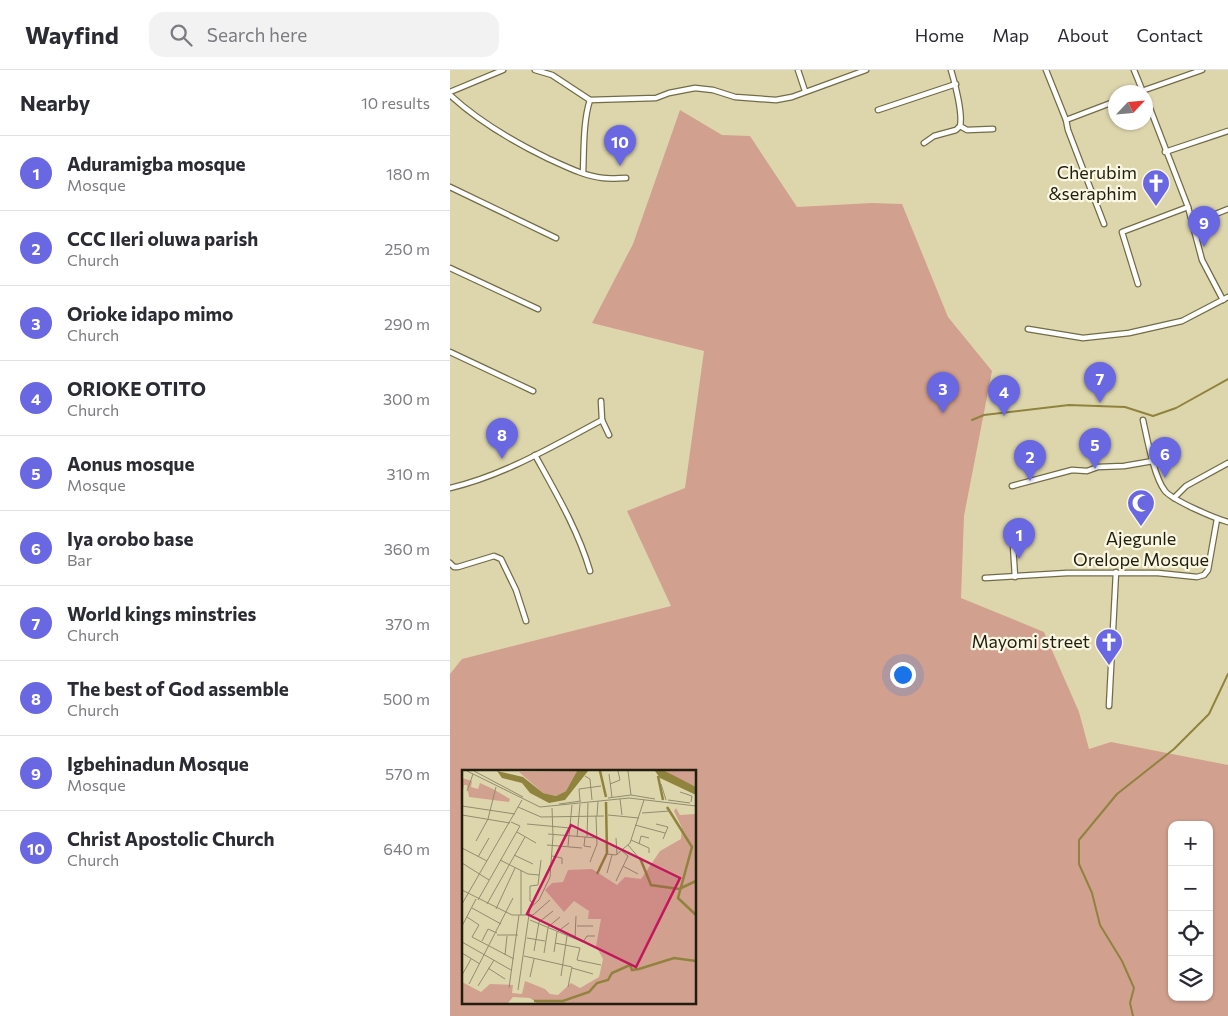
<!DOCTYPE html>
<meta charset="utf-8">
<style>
body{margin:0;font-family:Commissioner,sans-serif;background:#f2f2f3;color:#2b2b33}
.controls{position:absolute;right:15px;bottom:15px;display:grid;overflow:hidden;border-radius:10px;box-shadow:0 1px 4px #0004}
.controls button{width:45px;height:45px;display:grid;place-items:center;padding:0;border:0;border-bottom:1px solid #e1e1e2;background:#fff;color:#2b2b33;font:25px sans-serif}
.compass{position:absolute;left:658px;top:15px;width:45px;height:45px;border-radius:50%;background:#fff;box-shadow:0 1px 4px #0004;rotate:64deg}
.you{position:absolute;left:452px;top:604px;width:18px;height:18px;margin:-12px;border:4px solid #fff;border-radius:50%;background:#1a73e8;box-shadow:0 0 0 8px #1a73e833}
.badge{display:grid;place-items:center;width:32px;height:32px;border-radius:50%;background:#6968e2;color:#fff;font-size:16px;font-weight:700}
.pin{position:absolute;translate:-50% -41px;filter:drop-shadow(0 1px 2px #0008)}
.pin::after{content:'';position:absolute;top:26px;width:18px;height:15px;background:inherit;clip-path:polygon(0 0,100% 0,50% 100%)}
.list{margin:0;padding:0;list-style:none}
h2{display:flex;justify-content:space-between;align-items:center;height:65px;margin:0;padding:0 20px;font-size:21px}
h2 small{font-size:16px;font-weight:400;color:#7c7c81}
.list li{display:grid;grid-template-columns:32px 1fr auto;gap:15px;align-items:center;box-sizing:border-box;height:75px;padding:0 20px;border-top:1px solid #e1e1e2}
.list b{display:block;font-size:19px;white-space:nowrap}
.list p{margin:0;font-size:16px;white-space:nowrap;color:#7c7c81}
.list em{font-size:16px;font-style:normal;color:#7c7c81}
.icon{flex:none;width:28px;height:28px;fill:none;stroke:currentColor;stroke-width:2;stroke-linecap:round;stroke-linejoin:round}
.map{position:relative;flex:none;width:778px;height:946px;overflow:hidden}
header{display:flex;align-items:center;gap:30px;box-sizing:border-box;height:70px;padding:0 25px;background:#fff;border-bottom:1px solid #e1e1e2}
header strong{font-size:24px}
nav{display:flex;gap:28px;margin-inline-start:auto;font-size:18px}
.search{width:350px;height:45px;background:#f2f2f3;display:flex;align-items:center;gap:12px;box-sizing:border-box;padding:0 18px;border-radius:15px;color:#7c7c81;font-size:19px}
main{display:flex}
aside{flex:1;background:#fff}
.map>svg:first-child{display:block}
.green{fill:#d2a08f;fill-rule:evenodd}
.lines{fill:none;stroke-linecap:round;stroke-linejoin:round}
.stream{stroke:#90833e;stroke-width:2}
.minor-casing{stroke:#726c46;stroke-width:7}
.minor{stroke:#fff;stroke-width:4.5}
.labels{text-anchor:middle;stroke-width:4.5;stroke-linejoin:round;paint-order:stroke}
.poi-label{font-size:18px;fill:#211e0f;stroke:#faf7e2;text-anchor:end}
.inset-river{fill:none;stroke:#90833e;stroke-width:2.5}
.inset-road{fill:none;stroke:#928c6e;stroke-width:1}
.view{fill:#c2185b;fill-opacity:0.15;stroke:#c2185b;stroke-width:2.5}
.inset-edge{fill:none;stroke:#211e0f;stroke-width:2.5}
</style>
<header>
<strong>Wayfind</strong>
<div class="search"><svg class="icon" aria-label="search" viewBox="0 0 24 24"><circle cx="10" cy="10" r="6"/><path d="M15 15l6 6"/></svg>Search here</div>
<nav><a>Home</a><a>Map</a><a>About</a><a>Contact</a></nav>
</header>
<main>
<aside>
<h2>Nearby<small>10 results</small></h2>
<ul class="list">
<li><span class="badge">1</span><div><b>Aduramigba mosque</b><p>Mosque</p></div><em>180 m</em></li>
<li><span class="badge">2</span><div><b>CCC Ileri oluwa parish</b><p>Church</p></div><em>250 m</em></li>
<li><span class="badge">3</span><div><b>Orioke idapo mimo</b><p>Church</p></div><em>290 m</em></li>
<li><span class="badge">4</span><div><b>ORIOKE OTITO</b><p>Church</p></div><em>300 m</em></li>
<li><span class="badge">5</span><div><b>Aonus mosque</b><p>Mosque</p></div><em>310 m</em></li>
<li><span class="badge">6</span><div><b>Iya orobo base</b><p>Bar</p></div><em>360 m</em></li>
<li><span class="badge">7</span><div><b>World kings minstries</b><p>Church</p></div><em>370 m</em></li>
<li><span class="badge">8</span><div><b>The best of God assemble</b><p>Church</p></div><em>500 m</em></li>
<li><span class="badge">9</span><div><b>Igbehinadun Mosque</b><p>Mosque</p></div><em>570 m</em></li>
<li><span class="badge">10</span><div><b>Christ Apostolic Church</b><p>Church</p></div><em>640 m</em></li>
</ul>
</aside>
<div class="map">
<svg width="778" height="946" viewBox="0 0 778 946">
<rect width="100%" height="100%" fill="#ddd6ad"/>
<path class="green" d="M230,40L272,65L300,66L347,137L422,133L452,134L498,247L542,301L514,446L511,528L594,562L629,642L639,679L661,672L778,695V946H0V604L12,589L221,536L177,441L235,418L254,281L142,253L183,174ZM14,701H245V932H14ZM722,755H759V927H722Z"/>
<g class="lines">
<g class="stream">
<polyline points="522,350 534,345 619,335 675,337 703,346 726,338 778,309"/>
<polyline points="683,946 680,933 684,918 672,891 650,855 642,823 629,794 629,770 667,724 724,679 759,644 778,604"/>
</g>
<g class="minor-casing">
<g id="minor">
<polyline points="85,0 102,5 140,30 206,28 219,23 245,18 263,20 285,27 326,30 342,27 416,0"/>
<polyline points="348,0 355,21"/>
<polyline points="596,0 616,50 618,60 654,154"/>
<polyline points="684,0 693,22"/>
<polyline points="0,22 53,0"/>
<polyline points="689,22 752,0"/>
<path d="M0,25C29,52 64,72 99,89C117,97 134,106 153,108C161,109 169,108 176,108"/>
<polyline points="696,28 738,137 752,190 773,230"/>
<polyline points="428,40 506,14"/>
<polyline points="616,50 666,31"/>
<polyline points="510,56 517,60 543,59"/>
<path d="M474,73L484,66L506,60L510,56C513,44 505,13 501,0"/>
<polyline points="715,82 778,61"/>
<path d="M133,103C134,81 133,51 140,30"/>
<polyline points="0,117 106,168"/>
<polyline points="743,153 778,139"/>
<polyline points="0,198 88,239"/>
<polyline points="688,214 672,162 738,137"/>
<polyline points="578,259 633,268 679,263 732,251 778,227"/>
<polyline points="0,282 83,321"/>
<polyline points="151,331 152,350 159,365"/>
<path d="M693,350C697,368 704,407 715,421C724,431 764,448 778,452"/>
<path d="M85,385C106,423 128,460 140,501"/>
<polyline points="562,416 622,400 637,401 648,397 674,396 703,391"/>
<path d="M0,418C55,405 103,376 152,350"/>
<polyline points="724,428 736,416 778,393"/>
<polyline points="562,459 565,507"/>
<polyline points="0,493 4,497 8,497 44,486 51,489 66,520 76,551"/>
<polyline points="535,508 617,503 708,503 747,507 754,505 758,500 767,449"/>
<polyline points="659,636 666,502"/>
</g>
</g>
<use href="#minor" class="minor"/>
</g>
<defs>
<g id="church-pin" transform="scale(1.4375)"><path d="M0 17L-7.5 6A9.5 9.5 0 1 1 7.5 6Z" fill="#6968e2" stroke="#faf7e2"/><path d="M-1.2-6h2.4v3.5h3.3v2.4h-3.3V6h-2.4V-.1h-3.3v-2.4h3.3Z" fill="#fff"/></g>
<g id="mosque-pin" transform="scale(1.4375)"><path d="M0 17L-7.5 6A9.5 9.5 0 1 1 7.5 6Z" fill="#6968e2" stroke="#faf7e2"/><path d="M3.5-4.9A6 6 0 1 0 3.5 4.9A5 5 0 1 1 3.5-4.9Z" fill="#fff"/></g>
</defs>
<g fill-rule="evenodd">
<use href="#church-pin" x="706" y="113"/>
<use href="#mosque-pin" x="691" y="433"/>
<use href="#church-pin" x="659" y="572"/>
</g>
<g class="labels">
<g class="poi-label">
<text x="687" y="109">Cherubim<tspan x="687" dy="21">&amp;seraphim</tspan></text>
<text x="691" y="475" text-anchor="middle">Ajegunle<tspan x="691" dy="21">Orelope Mosque</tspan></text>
<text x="640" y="578">Mayomi street</text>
</g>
</g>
<g transform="translate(12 700)">
<rect width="234" height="234" fill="#ddd6ad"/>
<path d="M115,1L104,21L94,26L81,23L57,2ZM203,1H234V17L214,8ZM0,8L10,11L9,17L16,19L18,13L31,19L48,29L47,32L7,27L5,15H2L0,26ZM214,38L218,45L234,44V233H75L68,228L51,227L46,233H0V212L19,222L28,214L51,215L50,223L60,224L63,211L83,219L88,224L96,225L109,213L118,218L137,207L141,189L134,176L139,149H126L127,141L112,131L102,142L83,120L90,113L101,112L106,100L130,99L155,115L163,107L179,109L198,81L219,69L220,58L212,41Z" fill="#d2a08f"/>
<path d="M35,1L61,7L81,23L94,26L104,21L115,1H126L103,30L87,33L68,23L60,13L40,8ZM193,1H203L234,17V25L198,8Z" fill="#90833e"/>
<path class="inset-river" d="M138,1L144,27M196,6L201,30M205,37L230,77L216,128L234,145M178,88L189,115L217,119M135,104L145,83L144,32M217,119L234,111M72,231H101L127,222L135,213L146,210L150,203L168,195L170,200L177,199L212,188L234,191"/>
<path class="inset-road" d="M5,1L78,37L167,28L234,36M12,1L61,27M166,1L169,25M147,4L150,27M123,6L128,9L130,30M148,14L158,10L156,1M199,14L204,30M5,21L11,4M218,22L230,26L229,32M146,28L169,25L193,29M158,29L160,45M206,30L228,33M118,31L117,19L139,16M97,34L119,31M0,36L53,44M56,37L79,47L142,46M180,43L208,41M0,45L48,53M146,45L177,48M135,46L136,31M65,54L108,58M194,54L206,57L201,69M173,55L203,63M55,62L74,73M86,64L135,68M115,67L118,34M123,67L122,76L129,77M125,67L126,33M154,68L155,85M169,70L187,78V83M14,71L26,49L34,17M177,74L179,66L187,68M85,75L120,78M166,75L177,88M106,76L110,35M0,78L25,91M145,84L154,85L168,73L182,30M52,85L71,94M90,86L100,88V94M16,87L27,68M38,90L66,104L77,105M128,92L135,74L134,46M0,93L27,110M161,96L176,104M59,100V145M145,103L150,85M154,111L166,86L160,81M0,120L50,145H71L88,130M16,130L58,56L49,52M72,133L68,131V116L76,115L79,90M0,134L60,30M25,134L63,67M10,138L39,154M34,139L53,98M5,147L17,155L10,167L52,189M68,150L121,172L125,166H133M0,156L14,129M115,156H131M86,157L98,147M35,165H56M65,168L83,171M113,169L114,146M20,171L26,159L35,163M0,172L49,200M93,173L118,178L115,190L139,195M72,181L77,152L91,141M92,182L95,162L107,153M0,183L18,194M82,183L86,158M43,185L45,166M62,186L110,197L106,217M26,198L43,209M110,198L131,204M0,205L9,189M99,206L105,166M68,207L72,189M7,214L51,128M16,216L32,190M47,218L57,145M56,220L68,138L77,130L88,107L91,66L90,38"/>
<path class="view" d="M109,55L218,108L174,197L65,144Z"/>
<rect width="234" height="234" class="inset-edge"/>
</g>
</svg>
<div class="controls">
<button>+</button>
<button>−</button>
<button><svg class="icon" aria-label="locate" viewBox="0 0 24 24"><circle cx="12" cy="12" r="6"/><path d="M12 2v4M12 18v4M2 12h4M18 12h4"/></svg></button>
<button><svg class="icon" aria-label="layers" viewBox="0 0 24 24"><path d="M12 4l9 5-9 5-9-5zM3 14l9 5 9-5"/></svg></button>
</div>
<svg class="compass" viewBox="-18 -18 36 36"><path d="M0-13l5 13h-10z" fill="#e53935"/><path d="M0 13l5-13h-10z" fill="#7c7c81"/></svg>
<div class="you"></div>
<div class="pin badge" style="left:569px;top:489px">1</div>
<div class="pin badge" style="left:580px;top:411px">2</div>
<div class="pin badge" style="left:493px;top:343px">3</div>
<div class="pin badge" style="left:554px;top:346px">4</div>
<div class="pin badge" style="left:645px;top:399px">5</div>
<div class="pin badge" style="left:715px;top:408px">6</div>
<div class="pin badge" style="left:650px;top:333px">7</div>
<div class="pin badge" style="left:52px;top:389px">8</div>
<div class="pin badge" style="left:754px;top:177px">9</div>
<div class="pin badge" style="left:170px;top:96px">10</div>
</div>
</main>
